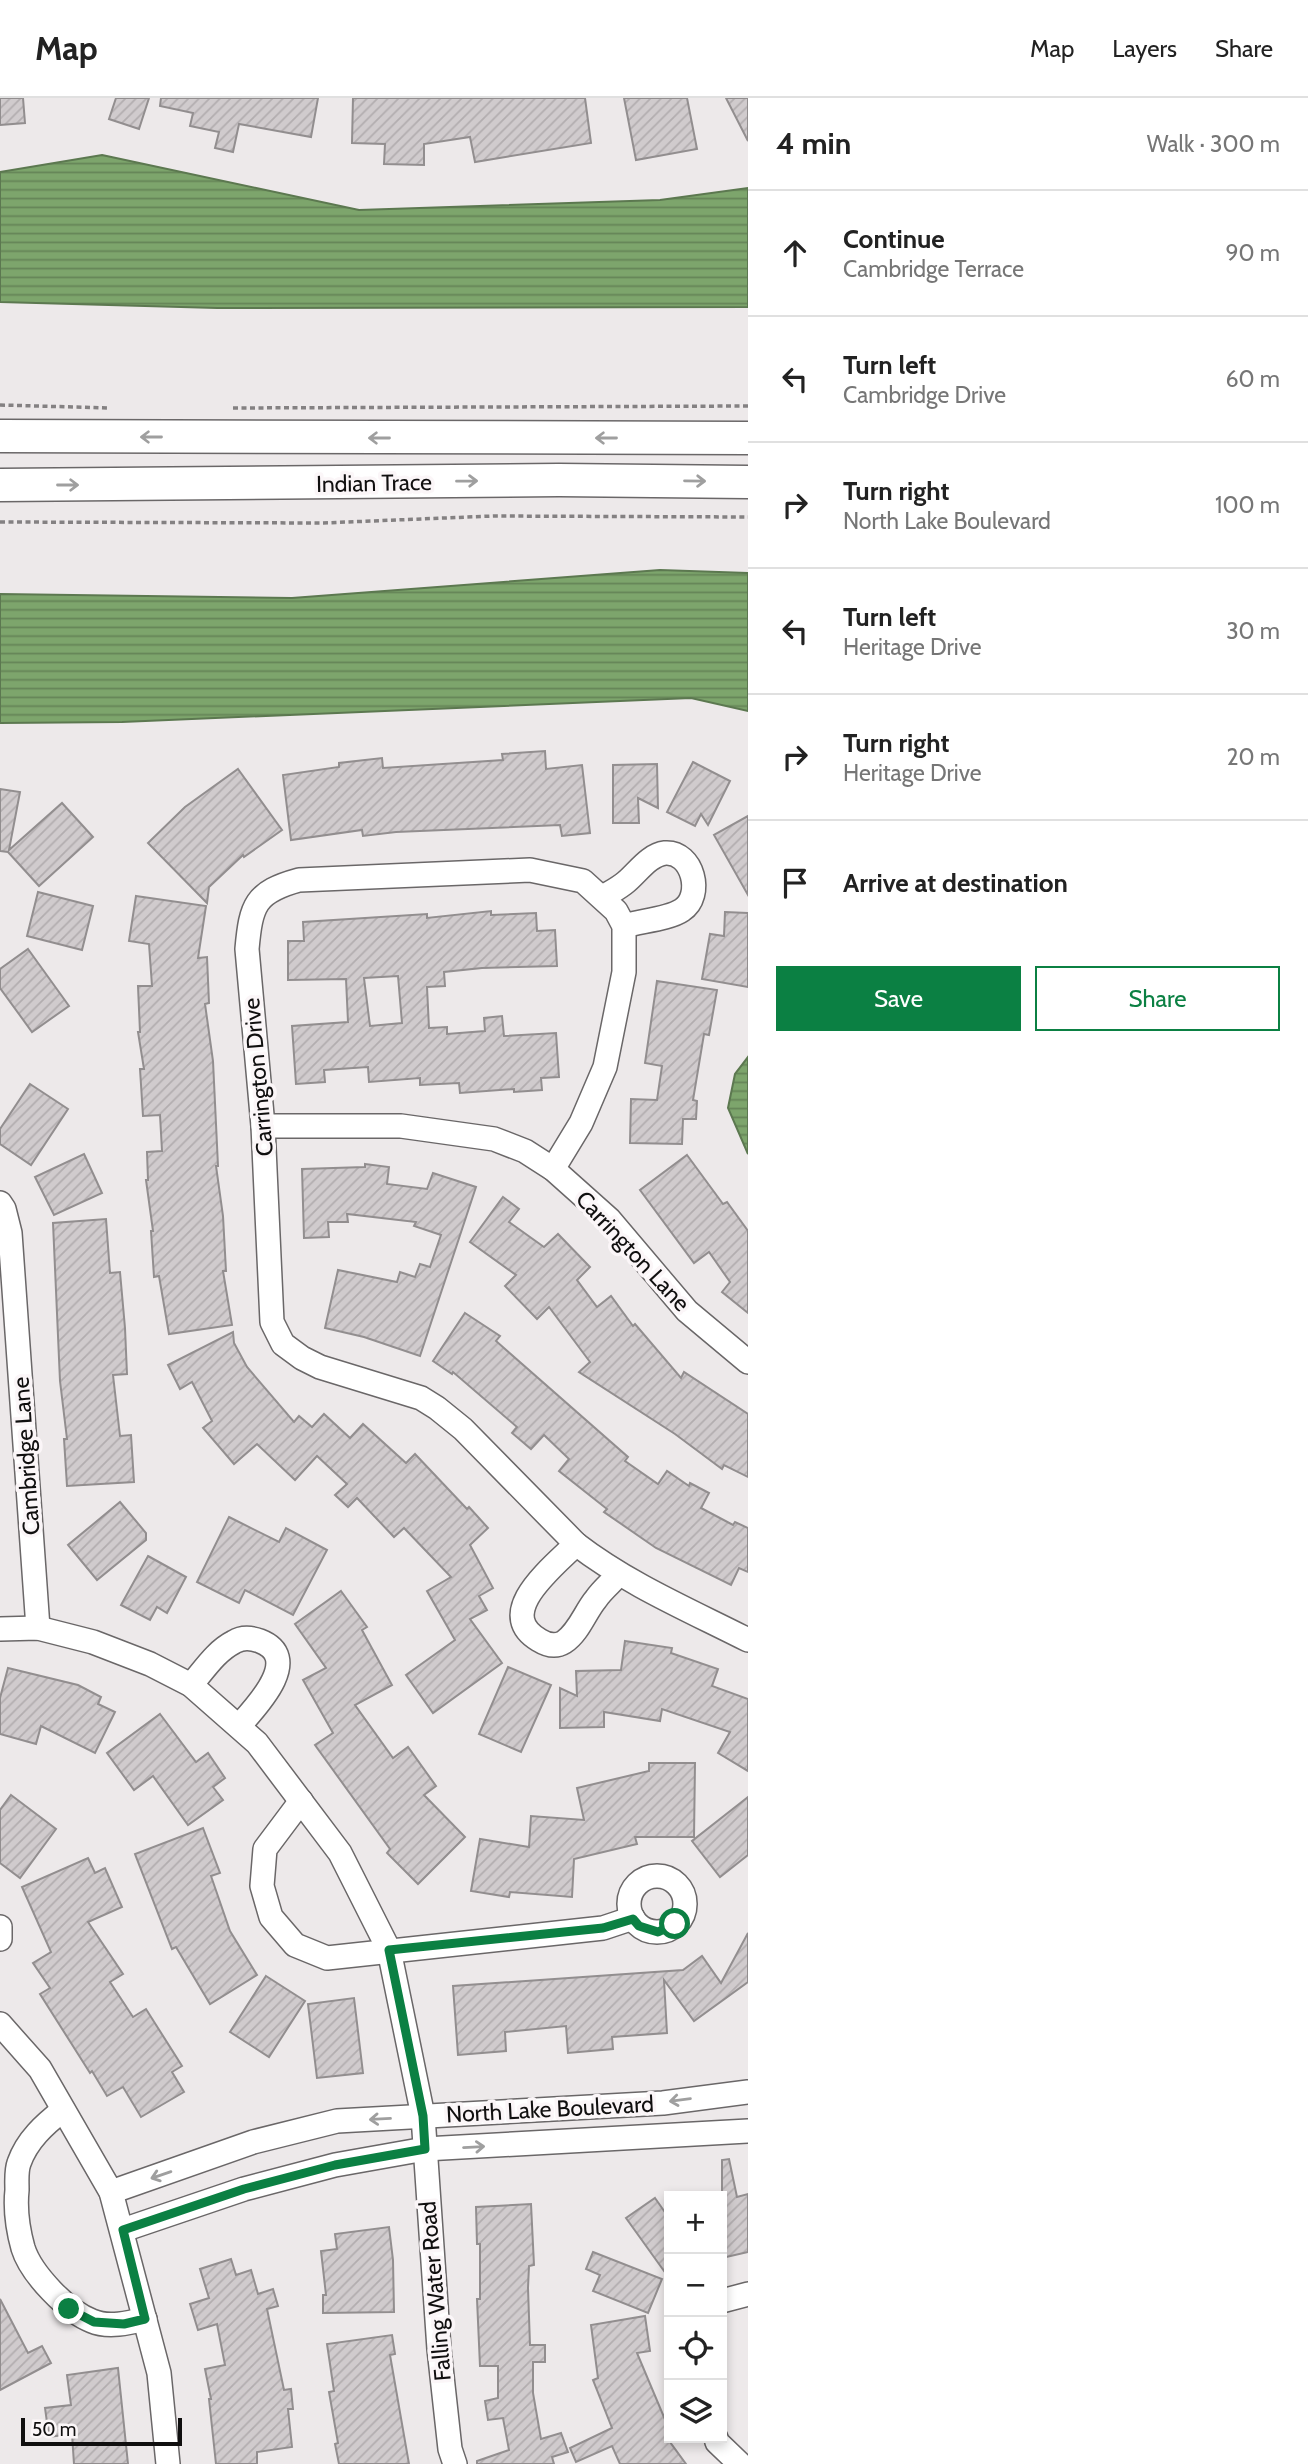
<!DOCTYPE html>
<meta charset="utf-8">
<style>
body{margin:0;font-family:Cabin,sans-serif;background:#f2f2f2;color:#222}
.controls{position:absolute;right:21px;bottom:21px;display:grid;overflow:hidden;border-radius:0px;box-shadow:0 4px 10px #0003}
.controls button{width:63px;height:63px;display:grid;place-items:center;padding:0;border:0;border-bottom:2px solid #e0e0e0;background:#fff;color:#222;font:35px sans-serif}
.scale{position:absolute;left:21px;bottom:18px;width:161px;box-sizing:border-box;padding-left:7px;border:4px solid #100f0f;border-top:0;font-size:19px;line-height:24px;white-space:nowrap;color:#100f0f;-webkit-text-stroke:5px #fbf6f8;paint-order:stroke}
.stop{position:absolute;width:21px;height:21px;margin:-16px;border:5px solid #0b8043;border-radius:50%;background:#fff}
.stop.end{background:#0b8043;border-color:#fff;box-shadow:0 2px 7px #0008}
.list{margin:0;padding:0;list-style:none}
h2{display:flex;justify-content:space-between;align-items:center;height:91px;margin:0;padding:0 28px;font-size:30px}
h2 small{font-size:23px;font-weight:400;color:#767676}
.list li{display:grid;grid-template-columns:46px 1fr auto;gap:21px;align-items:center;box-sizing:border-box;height:126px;padding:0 28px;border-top:2px solid #e0e0e0}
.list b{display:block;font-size:26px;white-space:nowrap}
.list p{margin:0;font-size:23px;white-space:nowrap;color:#767676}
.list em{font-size:23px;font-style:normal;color:#767676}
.actions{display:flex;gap:14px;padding:21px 28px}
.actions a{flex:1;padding:16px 0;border:2px solid #0b8043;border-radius:0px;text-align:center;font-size:24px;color:#0b8043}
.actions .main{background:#0b8043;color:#fff}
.icon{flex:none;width:38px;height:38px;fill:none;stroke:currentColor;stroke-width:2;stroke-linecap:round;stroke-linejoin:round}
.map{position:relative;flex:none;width:748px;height:2366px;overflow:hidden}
header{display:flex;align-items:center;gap:42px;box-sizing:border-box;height:98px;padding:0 35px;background:#fff;border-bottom:2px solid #e0e0e0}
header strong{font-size:33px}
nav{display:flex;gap:38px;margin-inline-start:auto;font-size:24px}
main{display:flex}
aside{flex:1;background:#fff}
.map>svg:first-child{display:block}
.water{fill:url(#water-rules);stroke:#5c7850;stroke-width:2}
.building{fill:url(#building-hatch);stroke:#928e8f;stroke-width:2;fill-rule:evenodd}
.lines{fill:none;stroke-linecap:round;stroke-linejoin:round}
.minor-casing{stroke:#6a6768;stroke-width:26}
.secondary-casing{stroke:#6a6768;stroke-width:35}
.path{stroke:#848182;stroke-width:3.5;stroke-dasharray:5 3.5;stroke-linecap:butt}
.minor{stroke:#fff;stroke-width:23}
.secondary{stroke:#fff;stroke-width:32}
.oneway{stroke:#9f9f9f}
.route{stroke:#0b8043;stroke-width:9}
.labels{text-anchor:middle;stroke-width:7;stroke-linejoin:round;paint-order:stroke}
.street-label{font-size:23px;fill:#100f0f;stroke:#fbf6f8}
</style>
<header>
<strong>Map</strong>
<nav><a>Map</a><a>Layers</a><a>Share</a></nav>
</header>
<main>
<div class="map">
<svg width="748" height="2366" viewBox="0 0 748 2366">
<defs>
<pattern id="water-rules" width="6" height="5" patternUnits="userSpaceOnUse" patternTransform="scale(1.75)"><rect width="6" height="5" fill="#7da56c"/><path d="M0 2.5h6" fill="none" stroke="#658557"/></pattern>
<pattern id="building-hatch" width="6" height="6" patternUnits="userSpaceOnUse" patternTransform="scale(1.75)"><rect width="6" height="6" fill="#d0cbcd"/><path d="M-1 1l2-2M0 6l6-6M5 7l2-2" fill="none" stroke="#b2adaf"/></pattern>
</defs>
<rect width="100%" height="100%" fill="#ede9ea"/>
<g class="water">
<polygon points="102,57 359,112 660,102 748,90 748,209 217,210 0,204 0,74"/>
<polygon points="660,472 748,475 748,613 691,600 122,624 0,625 0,496 292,500"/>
<polygon points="748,959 748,1056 728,1010 735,976"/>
</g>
<g class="building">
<polygon points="0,0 23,0 25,25 0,27"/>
<polygon points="116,0 149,0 139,31 109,21"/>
<polygon points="161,0 318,0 311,39 239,26 233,54 215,50 219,34 190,28 193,15 160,8"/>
<polygon points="353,0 585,0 591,45 475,64 470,39 424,46 424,67 384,66 385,46 352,45"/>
<polygon points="624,0 687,0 697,51 636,62"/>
<polygon points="726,0 748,0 748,43"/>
<polygon points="545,653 546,671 582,667 590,735 562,738 560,727 396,734 363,738 362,732 291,742 283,677 339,669 339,665 382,660 383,670 503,662 502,656"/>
<polygon points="693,664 730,683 708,727 701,716 695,728 667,714"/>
<polygon points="657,666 658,710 638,700 639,725 613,725 613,667"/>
<polygon points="238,671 282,732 244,759 243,757 209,789 207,805 148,745 185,709"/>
<polygon points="0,691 20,694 9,752 62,705 93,739 39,788 8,754 0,753"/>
<polygon points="748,718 748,797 714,737"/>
<polygon points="38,794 93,808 82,852 27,838"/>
<polygon points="136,798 206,808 198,860 207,859 209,905 205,906 213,963 218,1068 216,1068 223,1118 226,1173 223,1173 232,1227 169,1236 159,1178 154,1179 151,1133 153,1133 146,1082 148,1082 147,1054 162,1053 160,1017 143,1018 140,971 144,971 138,934 140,934 138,888 152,888 149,846 129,843"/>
<path d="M491,813V817L536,815L537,833L555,832L557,868L482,870L444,874L445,888L427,889L429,930L447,929V936L485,933L484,920L502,918L504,938L556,935L559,979L541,980L542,992L514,994V991L460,995L459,985L420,987V980L369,984L368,969L324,972L325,984L296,986L292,928L348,924L346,881L288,882V843H304L303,824L427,816V820ZM398,878L402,925L370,928L364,880Z"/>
<polygon points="725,814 748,815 748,889 702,881 710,836 724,838"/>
<polygon points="28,851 69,908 32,934 0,890 0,871"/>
<polygon points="657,883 717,892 709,937 704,936 693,1002 697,1003 696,1021 683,1021 682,1046 630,1045 631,1001 657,1002 662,968 645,965"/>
<polygon points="30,986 68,1011 31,1067 0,1046 0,1031"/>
<polygon points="84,1056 102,1095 54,1117 35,1079"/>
<polygon points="687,1057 723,1106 727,1104 748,1133 748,1215 722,1194 730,1184 709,1154 694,1165 640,1092"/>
<polygon points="365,1066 389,1069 387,1086 427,1091 433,1075 476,1089 420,1258 364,1239 325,1230 338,1172 397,1184 400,1174 415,1179 420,1166 430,1169 441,1137 414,1128 416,1124 347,1116 348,1124 328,1124 329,1139 304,1140 302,1071 365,1069"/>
<polygon points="503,1099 519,1111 509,1124 544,1149 558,1136 590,1169 577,1182 597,1209 611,1198 633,1228 635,1226 681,1280 684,1274 748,1316 748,1379 724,1367 722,1371 675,1336 579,1274 590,1264 549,1209 537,1221 505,1188 516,1177 470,1144"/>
<polygon points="106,1121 110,1175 120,1174 125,1230 127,1276 113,1277 120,1338 131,1337 134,1384 67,1388 64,1341 67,1341 60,1283 53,1125"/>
<polygon points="465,1215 500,1238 496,1243 628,1359 625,1363 658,1386 667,1373 689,1388 690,1385 709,1395 701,1410 733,1427 735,1424 748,1430 748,1474 739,1470 731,1487 656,1450 604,1414 607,1411 559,1373 569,1361 544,1337 531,1351 512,1335 517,1329 453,1274 452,1276 433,1263"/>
<polygon points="233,1234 234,1245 247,1269 294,1324 299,1318 312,1329 324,1316 350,1340 363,1326 406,1365 415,1356 467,1411 469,1409 488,1430 470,1447 493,1490 479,1498 487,1512 470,1521 502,1565 433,1615 406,1577 455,1542 427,1493 451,1479 404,1430 394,1439 357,1400 348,1409 335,1397 347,1386 317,1358 295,1382 257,1346 234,1366 203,1330 212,1323 192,1284 180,1291 168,1267"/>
<polygon points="120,1404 146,1435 146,1442 97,1482 68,1447"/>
<polygon points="229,1419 279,1444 286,1430 327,1452 293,1517 245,1492 239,1505 197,1484"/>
<polygon points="148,1458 186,1479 167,1515 157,1509 150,1522 121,1507"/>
<polygon points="341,1493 367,1529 362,1532 392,1587 355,1607 393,1660 408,1649 436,1688 424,1697 465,1739 418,1786 387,1755 390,1751 315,1647 333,1635 303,1582 326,1570 295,1526"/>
<polygon points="625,1543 672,1550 671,1555 718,1571 712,1588 748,1601 748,1673 718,1655 730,1634 662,1611 660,1623 604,1614 604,1629 560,1630 560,1590 577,1598 576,1573 621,1572"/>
<polygon points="508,1569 551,1587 521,1654 479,1636"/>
<polygon points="8,1570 78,1587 101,1599 98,1606 115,1614 95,1655 41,1628 36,1646 0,1636 0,1600"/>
<polygon points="160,1616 196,1664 208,1655 225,1680 213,1689 223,1702 188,1727 153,1678 134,1692 107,1655"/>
<polygon points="649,1665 695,1665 694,1739 635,1739 637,1746 574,1761 572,1799 510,1794 509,1799 471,1793 480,1741 529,1749 531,1718 584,1722 577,1690 649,1673"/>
<polygon points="11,1697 56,1731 20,1780 0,1765 0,1712"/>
<polygon points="748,1699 748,1757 720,1779 692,1743"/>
<polygon points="203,1730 220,1775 211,1778 230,1833 257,1877 210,1906 176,1849 172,1851 135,1756"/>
<polygon points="88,1760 95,1775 105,1770 122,1809 88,1824 123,1876 110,1884 133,1919 146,1911 182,1968 172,1974 184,1994 141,2019 123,1989 107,1998 92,1973 90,1975 40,1896 50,1890 33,1865 51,1854 22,1789"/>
<polygon points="748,1835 748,1884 694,1923 664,1882 667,1935 612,1939 613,1951 568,1955 566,1928 505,1934 506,1953 458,1957 453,1888 683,1872 702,1858 721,1885"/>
<polygon points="266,1878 305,1903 269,1959 230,1934"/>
<polygon points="354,1900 363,1975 317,1980 308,1906"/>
<polygon points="729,2061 737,2099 748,2096 748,2154 722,2160 722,2062"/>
<polygon points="655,2100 669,2120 669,2180 626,2120"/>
<polygon points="531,2106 534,2167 529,2168 528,2190 530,2247 545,2247 545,2264 533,2264 533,2295 541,2341 561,2335 568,2354 552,2359 554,2366 477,2366 477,2363 509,2352 503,2320 488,2322 485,2303 498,2300 498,2268 480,2268 477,2201 480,2201 480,2146 477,2146 476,2109"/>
<polygon points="389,2129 393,2162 394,2214 323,2215 323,2197 326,2197 321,2153 337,2151 335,2136"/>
<polygon points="593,2154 662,2181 648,2215 593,2193 600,2177 586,2171"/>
<polygon points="231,2161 236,2177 251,2172 258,2196 273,2191 278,2208 267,2211 284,2292 291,2291 293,2311 288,2311 292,2349 257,2354 257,2366 216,2366 209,2301 211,2301 205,2271 225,2267 217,2226 198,2232 190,2206 209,2200 200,2171"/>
<polygon points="0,2201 28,2255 42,2248 51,2265 0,2292"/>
<polygon points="645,2218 650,2253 637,2255 669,2331 669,2340 674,2342 670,2344 686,2366 620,2366 612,2348 576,2364 570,2350 612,2330 593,2282 598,2280 591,2227"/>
<polygon points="392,2237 395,2256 390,2257 409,2366 339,2366 335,2346 338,2345 329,2294 334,2293 327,2246"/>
<polygon points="118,2270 128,2366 74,2366 72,2336 49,2339 45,2310 71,2307 67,2277"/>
</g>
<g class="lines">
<g class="minor-casing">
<g id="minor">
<path d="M603,799C611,794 619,790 626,784C638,774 649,757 665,755C693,753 704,798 682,812C669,821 640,823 624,828"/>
<polyline points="263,1028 401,1028 494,1041 525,1053 553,1071 609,1121 687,1213 748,1264"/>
<path d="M553,1071L581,1025L605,969L624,874V828L616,813L583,783L530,772L299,782C255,794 251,807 247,851L263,1028L272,1224L283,1246L302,1260L320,1269L421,1300L437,1310L463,1331L576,1446C628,1486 689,1512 748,1542"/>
<polyline points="0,1105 4,1111 10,1135 38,1530"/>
<path d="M576,1446C553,1469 493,1515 539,1542C547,1547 556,1549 564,1544C579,1534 585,1514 596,1501C602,1492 611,1485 618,1477"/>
<polyline points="0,1531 38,1530 93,1544 150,1566 191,1587 257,1645 340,1755 389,1852 423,2018 439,2251 450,2351 455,2366"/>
<path d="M191,1587C204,1572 216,1553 234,1544C242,1539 252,1540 260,1543C304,1560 255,1610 239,1628"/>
<polyline points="301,1703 265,1751 262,1788 271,1819 295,1847 327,1860 603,1830 633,1820"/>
<circle cx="657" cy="1806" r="28"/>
<polyline points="0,1829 0,1841"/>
<polyline points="0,1926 40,1971 111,2094 159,2275 168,2366"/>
<path d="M63,2012C45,2026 27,2042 19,2065C16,2073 17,2083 17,2092C15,2111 18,2132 23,2150C31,2176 68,2214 92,2223C108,2230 129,2225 145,2221"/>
<polyline points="111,2094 253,2044 337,2023 663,2005 748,1994"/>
<polyline points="123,2132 244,2091 335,2067 425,2051 748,2033"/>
<polyline points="722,2203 748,2196"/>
<polyline points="716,2340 717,2344 740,2366"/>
</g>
</g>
<g class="secondary-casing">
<g id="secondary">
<polyline points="0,338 748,340"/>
<polyline points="0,387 559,382 748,384"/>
</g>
</g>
<g class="path">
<polyline points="0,307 110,310"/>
<polyline points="233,310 748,308"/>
<polyline points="0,424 323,425 493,418 748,419"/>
</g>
<use href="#minor" class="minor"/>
<use href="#secondary" class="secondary"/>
</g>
<defs><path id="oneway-shaft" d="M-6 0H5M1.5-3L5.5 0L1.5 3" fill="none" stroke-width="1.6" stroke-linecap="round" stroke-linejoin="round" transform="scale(1.75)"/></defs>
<g class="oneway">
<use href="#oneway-shaft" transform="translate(151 339) rotate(-180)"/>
<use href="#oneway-shaft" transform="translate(379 340) rotate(-180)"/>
<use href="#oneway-shaft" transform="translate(606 340) rotate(180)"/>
<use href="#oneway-shaft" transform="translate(467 383) rotate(-1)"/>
<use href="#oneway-shaft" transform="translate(695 383) rotate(1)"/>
<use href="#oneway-shaft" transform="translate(68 387)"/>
<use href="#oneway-shaft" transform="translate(680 2002) rotate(173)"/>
<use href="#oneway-shaft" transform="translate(380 2021) rotate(177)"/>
<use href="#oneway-shaft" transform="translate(474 2049) rotate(-3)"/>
<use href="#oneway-shaft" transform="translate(161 2077) rotate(161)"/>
</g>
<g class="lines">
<polyline class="route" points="69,2211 94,2224 124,2226 145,2221 123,2132 244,2091 335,2067 425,2051 423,2018 389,1852 603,1830 633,1821 639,1828 658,1834 675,1826"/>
</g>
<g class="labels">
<g class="street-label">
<text transform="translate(374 385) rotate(-1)" y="8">Indian Trace</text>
<text transform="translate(258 979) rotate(-95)" y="8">Carrington Drive</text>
<text transform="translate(633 1153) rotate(47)" y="8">Carrington Lane</text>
<text transform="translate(26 1358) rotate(-94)" y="8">Cambridge Lane</text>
<text transform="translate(550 2011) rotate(-3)" y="8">North Lake Boulevard</text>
<text transform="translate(435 2193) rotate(-95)" y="8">Falling Water Road</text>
</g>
</g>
</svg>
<div class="controls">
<button>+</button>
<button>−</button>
<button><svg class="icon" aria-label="locate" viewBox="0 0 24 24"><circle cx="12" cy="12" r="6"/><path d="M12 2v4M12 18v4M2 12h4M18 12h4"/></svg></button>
<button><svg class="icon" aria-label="layers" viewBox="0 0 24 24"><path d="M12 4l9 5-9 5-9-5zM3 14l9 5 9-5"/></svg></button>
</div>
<div class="scale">50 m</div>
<div class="stop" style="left:675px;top:1826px"></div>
<div class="stop end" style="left:69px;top:2211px"></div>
</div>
<aside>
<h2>4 min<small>Walk · 300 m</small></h2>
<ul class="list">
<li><svg class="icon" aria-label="ahead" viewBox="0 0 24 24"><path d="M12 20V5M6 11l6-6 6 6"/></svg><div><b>Continue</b><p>Cambridge Terrace</p></div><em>90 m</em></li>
<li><svg class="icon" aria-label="left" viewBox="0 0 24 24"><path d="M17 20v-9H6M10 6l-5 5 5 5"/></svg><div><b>Turn left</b><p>Cambridge Drive</p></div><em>60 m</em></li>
<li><svg class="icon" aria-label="right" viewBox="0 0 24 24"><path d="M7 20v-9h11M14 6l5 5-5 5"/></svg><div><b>Turn right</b><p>North Lake Boulevard</p></div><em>100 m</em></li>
<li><svg class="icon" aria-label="left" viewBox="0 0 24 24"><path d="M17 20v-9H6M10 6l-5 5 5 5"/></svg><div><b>Turn left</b><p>Heritage Drive</p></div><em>30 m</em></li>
<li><svg class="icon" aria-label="right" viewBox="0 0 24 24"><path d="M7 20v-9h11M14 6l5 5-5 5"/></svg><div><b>Turn right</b><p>Heritage Drive</p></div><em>20 m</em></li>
<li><svg class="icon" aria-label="arrive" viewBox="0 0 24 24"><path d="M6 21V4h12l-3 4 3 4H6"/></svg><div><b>Arrive at destination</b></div></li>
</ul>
<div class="actions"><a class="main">Save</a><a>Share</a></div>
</aside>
</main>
